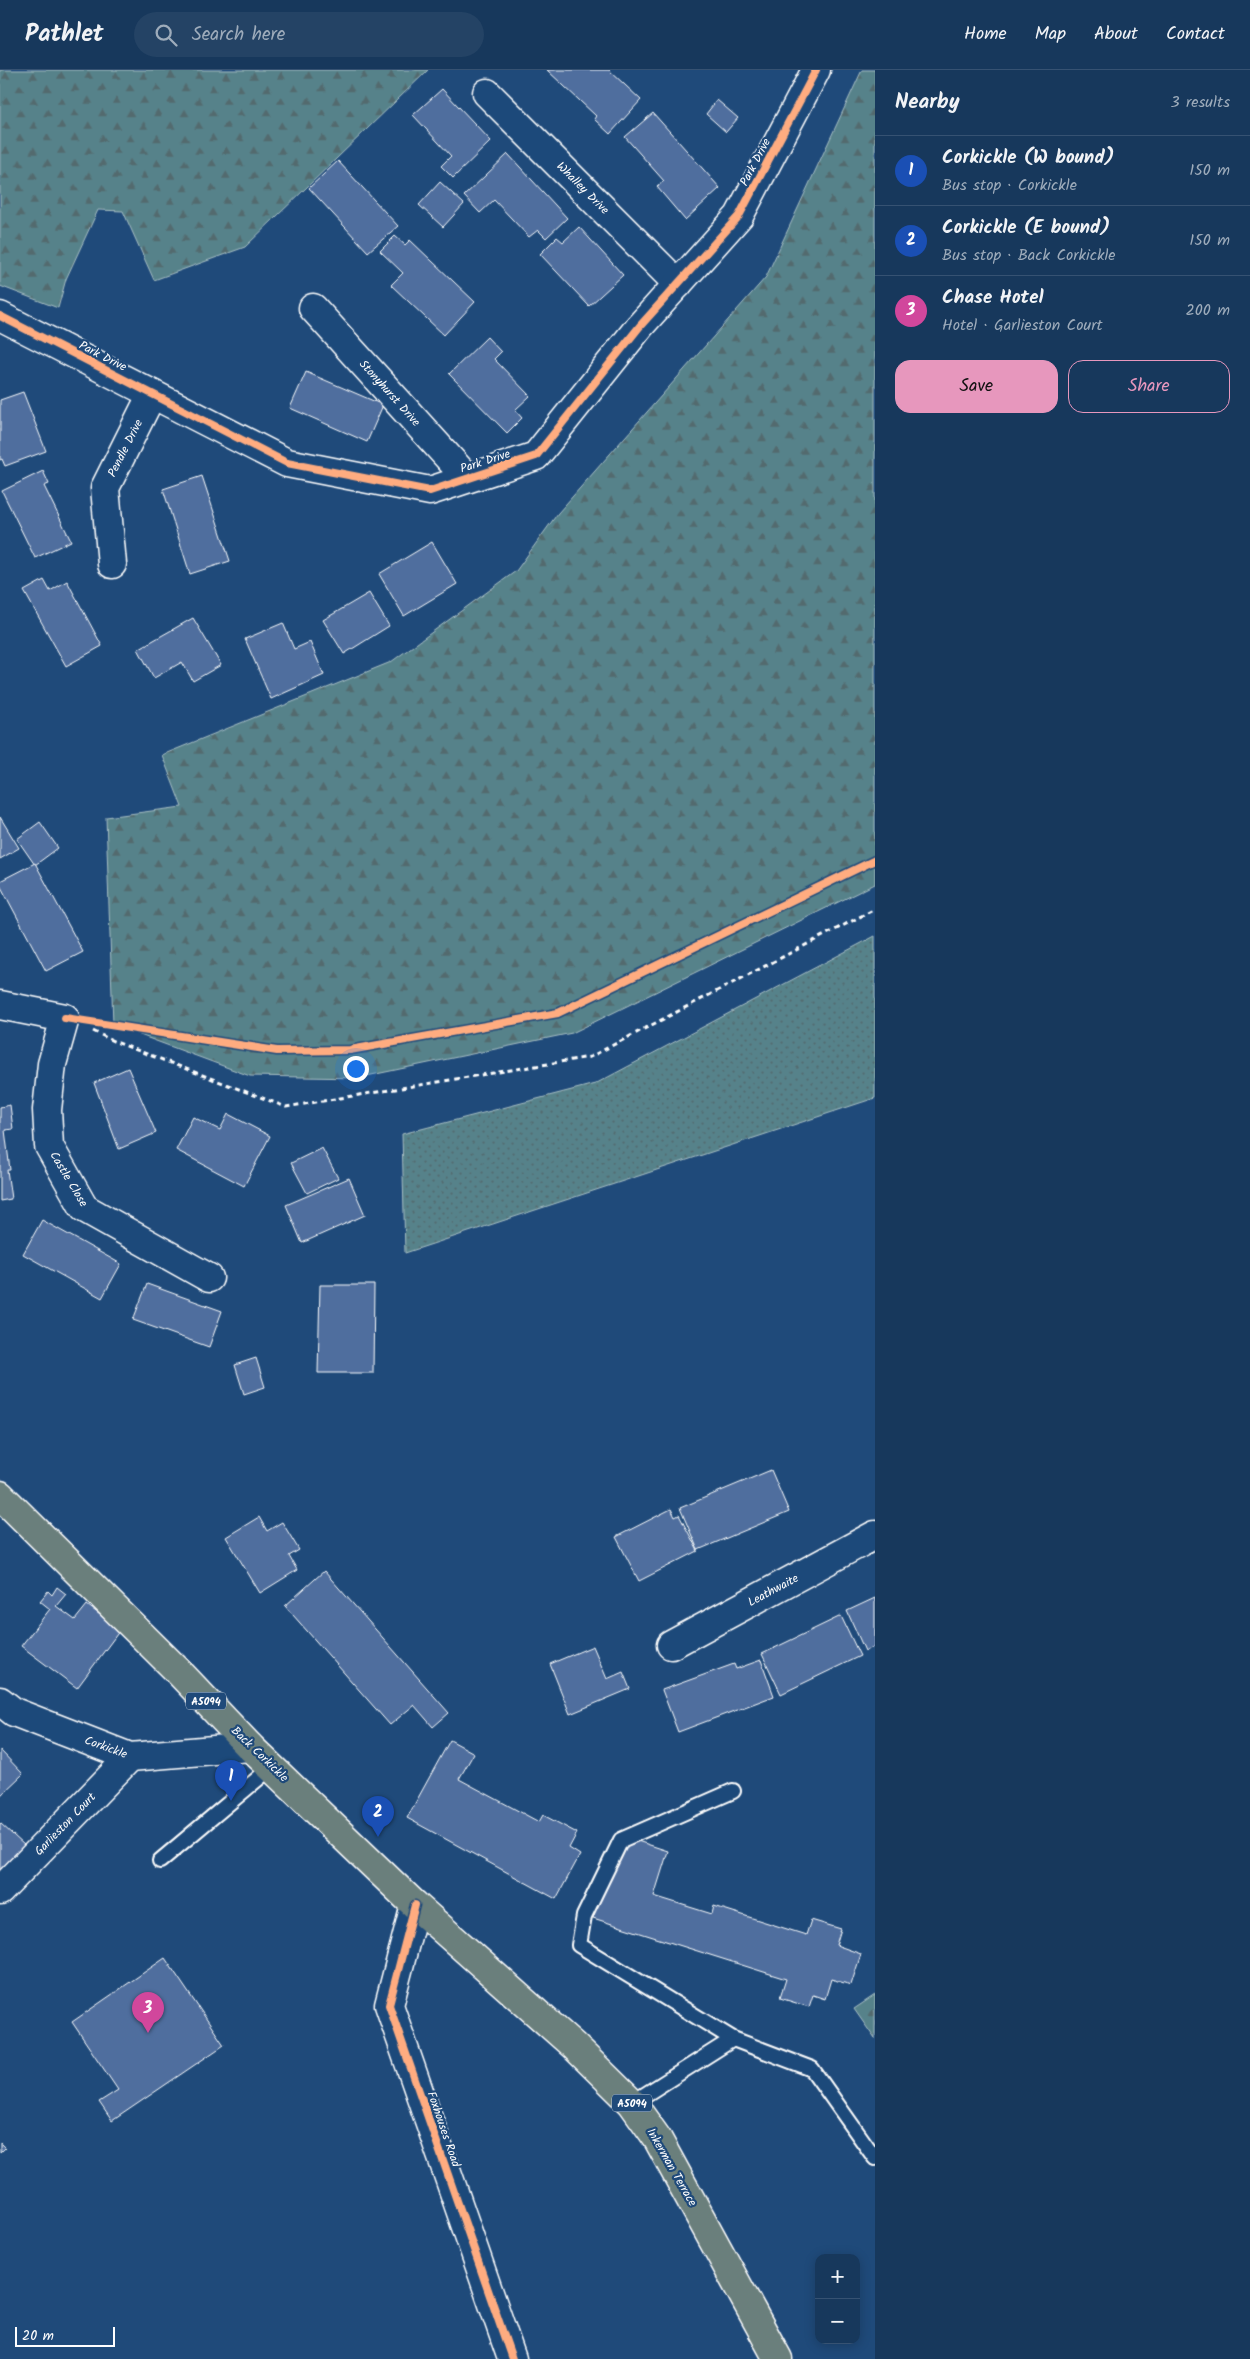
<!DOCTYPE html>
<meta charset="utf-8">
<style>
body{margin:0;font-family:Kalam,sans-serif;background:#244365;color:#f1f3f6}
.controls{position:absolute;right:15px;bottom:15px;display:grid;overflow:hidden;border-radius:10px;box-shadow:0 2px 12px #0003}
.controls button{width:45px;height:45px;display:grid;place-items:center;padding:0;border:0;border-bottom:1px solid #365272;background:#17385c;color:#f1f3f6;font:25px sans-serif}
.scale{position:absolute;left:15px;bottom:12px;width:100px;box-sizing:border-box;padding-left:5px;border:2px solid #fff;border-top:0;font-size:14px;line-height:18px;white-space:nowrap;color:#fff;-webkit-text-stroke:4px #1f4a7a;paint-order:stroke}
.you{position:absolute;left:355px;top:998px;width:18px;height:18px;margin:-12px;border:4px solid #fff;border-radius:50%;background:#1a73e8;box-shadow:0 0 0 8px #1a73e833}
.badge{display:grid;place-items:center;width:32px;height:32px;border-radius:50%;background:#e797bd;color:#fff;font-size:16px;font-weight:700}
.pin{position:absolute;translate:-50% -41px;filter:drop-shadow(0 1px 2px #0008)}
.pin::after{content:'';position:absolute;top:26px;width:18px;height:15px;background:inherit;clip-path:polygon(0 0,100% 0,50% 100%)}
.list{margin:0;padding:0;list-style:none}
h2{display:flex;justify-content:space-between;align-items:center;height:65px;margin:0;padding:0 20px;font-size:21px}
h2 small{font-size:16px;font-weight:400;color:#9eacbb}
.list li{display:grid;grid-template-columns:32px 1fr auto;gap:15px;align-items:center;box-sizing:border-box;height:70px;padding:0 20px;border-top:1px solid #365272}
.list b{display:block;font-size:19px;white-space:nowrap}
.list p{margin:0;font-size:16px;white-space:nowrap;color:#9eacbb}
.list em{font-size:16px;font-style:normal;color:#9eacbb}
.actions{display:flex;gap:10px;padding:15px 20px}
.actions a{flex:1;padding:11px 0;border:1px solid #e797bd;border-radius:15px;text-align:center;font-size:18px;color:#e797bd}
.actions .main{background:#e797bd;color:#111}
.icon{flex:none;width:28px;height:28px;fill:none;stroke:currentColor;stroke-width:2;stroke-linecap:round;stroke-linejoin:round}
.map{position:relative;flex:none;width:875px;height:2289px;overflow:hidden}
header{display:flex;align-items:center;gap:30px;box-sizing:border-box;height:70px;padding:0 25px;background:#17385c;border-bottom:1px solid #365272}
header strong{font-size:24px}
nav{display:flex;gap:28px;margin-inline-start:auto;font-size:18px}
.search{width:350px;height:45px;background:#244365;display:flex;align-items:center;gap:12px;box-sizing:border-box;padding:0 18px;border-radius:28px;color:#9eacbb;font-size:19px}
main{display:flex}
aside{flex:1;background:#17385c}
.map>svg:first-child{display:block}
.forest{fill:url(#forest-firs);stroke:#aac0c4}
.garden{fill:url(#garden-dots);stroke:#aac0c4}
.building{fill:#4f6e9e;stroke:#fff}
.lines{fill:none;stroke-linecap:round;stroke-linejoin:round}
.service-casing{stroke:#fff;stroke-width:18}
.minor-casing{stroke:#fff;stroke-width:31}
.primary-casing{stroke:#fff;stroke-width:31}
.path{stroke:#fff;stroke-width:3;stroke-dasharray:5 4;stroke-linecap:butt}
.service{stroke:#1f4a7a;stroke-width:14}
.minor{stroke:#1f4a7a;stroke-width:28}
.primary{stroke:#6b7f7c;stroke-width:28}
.cycleway-casing{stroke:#1f4a7a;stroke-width:11}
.cycleway{stroke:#ffac80;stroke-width:8}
.labels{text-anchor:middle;stroke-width:4.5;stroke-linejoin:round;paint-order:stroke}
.shield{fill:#1f4a7a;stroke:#bcc9d7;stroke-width:1}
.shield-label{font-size:11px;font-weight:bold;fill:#fff}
.street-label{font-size:12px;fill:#fff;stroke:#1f4a7a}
</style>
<header>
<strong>Pathlet</strong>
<div class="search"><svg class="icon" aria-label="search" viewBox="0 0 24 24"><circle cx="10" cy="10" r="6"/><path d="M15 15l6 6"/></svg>Search here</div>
<nav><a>Home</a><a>Map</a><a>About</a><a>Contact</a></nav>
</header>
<main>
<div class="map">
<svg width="875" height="2289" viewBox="0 0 875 2289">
<defs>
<pattern id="forest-firs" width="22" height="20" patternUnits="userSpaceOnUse" patternTransform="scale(1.25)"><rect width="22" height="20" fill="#56828a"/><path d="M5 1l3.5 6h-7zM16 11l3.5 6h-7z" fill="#526a6e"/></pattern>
<pattern id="garden-dots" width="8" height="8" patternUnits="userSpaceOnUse" patternTransform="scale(1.25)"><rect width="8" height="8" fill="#56828a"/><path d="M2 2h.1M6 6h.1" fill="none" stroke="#526a6e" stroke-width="1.8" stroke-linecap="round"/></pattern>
</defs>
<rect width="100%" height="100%" fill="#1f4a7a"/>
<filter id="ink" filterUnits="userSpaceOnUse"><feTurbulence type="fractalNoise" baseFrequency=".02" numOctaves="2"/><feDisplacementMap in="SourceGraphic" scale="10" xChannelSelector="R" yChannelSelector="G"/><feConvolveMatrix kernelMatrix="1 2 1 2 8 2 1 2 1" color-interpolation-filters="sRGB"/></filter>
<g filter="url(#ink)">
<g class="forest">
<polygon points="0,0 428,0 245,177 154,210 123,141 98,140 66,209 58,238 0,216"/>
<polygon points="862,0 875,0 875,814 572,963 357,1008 250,1006 113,955 106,747 182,737 162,685 391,592 516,501 558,443 766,207"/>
<polygon points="875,1925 875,1969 854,1939"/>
</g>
<polygon class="garden" points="875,866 875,1028 405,1183 402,1064 595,1014"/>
<g class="building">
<polygon points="547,0 609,0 641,30 610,64 594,49 596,46"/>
<polygon points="442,19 491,71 453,108 441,96 451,86 413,45"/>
<polygon points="717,30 738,48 726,62 706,44"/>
<polygon points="653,43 720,118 685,150 657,117 664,111 625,67"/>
<polygon points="508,84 567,148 546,168 538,160 529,167 494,130 480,143 464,126"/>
<polygon points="338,91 398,156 368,182 309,118"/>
<polygon points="440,112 464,134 443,157 419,135"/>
<polygon points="579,157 623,205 589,236 540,184 557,167 563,172"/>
<polygon points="395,166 405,175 410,170 475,232 444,265 391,215 403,203 380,181"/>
<polygon points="487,267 501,282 494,289 530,326 515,340 522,348 507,363 449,304"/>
<polygon points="306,302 383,335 367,372 290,338"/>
<polygon points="23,322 46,381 5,396 2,389 0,390 0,330"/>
<polygon points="43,401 49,414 44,416 71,471 35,488 2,421"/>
<polygon points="202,406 230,491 190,504 163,419"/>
<polygon points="432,472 457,514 404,546 379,504"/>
<polygon points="44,510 50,521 67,511 102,576 66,596 24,521"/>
<polygon points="369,523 389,556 344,584 323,550"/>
<polygon points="193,548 221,595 193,611 182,592 154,608 138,579"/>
<polygon points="283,553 294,579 310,572 324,605 271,629 245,569"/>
<polygon points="0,747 19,778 0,789"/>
<polygon points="40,752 58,778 35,795 17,769"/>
<polygon points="35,793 83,882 46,901 0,815 0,811"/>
<polygon points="128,998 156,1063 119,1079 94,1013"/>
<polygon points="10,1035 13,1059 5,1060 10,1100 7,1100 11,1129 0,1131 0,1037"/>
<polygon points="228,1044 270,1066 244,1116 176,1080 193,1047 220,1060"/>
<polygon points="322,1078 338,1108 307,1123 291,1093"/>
<polygon points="349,1108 365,1145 302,1173 286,1135"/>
<polygon points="42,1150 121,1194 102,1228 23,1184"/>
<polygon points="147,1214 222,1241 209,1277 133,1250"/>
<polygon points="320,1215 374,1215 373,1303 318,1303"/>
<polygon points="256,1288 265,1317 244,1324 235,1295"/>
<polygon points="771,1400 789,1442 698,1480 680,1438"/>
<polygon points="671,1439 675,1447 679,1445 698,1481 639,1511 616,1467"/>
<polygon points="259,1447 267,1461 282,1452 299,1480 289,1486 297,1500 260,1523 226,1467"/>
<polygon points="324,1501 449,1643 433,1657 414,1635 390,1655 285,1536"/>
<polygon points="57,1517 66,1524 56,1536 75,1550 87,1535 120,1560 77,1618 21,1576 50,1539 40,1531 48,1521 52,1525"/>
<polygon points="875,1528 875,1576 865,1581 847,1541"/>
<polygon points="841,1546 860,1586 781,1624 762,1584"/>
<polygon points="593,1576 607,1609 623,1602 630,1619 570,1644 550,1594"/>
<polygon points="761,1590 774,1626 678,1662 662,1620 734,1594 736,1599"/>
<polygon points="450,1670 474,1683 459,1709 539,1752 543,1745 577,1763 569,1778 580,1785 556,1829 407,1748"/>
<polygon points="0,1680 23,1704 0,1726"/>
<polygon points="0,1753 25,1776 0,1802"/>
<polygon points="619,1765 668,1781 654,1826 712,1844 714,1836 806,1865 811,1850 841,1859 836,1875 861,1884 851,1915 831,1909 825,1929 813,1925 809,1937 780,1928 786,1909 593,1848"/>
<polygon points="165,1888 224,1975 112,2051 99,2032 118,2020 72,1952"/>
<polygon points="0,2073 5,2078 0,2083"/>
</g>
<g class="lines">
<g class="service-casing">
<g id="service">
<polyline points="733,1721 621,1770 584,1846 579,1875 733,1969 812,1999 875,2088"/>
<polyline points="160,1791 273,1696"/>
<polyline points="632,2033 733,1969"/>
</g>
</g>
<g class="minor-casing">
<g id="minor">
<polyline points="487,23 678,214"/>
<polyline points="313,238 467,408"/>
<polyline points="0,246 287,393 430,421 536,386 640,256 739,146 816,0"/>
<polyline points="112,494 105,418 152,324"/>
<polyline points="0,935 65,948 52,994 47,1040 49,1076 84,1138 209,1208"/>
<polyline points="671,1575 875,1465"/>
<polyline points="0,1631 14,1642 130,1687 250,1677"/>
<polyline points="0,1821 130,1687"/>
<polyline points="415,1835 389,1935 512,2289"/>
</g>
</g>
<g class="primary-casing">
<polyline id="primary" points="0,1425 177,1600 250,1677 415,1835 574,1976 632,2033 657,2068 778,2289"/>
</g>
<polyline class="path" points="93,961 113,971 286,1037 590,987 875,839"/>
<use href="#service" class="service"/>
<use href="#minor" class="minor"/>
<use href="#primary" class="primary"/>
<g class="cycleway-casing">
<g id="cycleway">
<polyline points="0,246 287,393 430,421 536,386 640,256 739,146 816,0"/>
<polyline points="65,948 277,981 350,980 558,943 875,790"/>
<polyline points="415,1835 389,1935 512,2289"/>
</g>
</g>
<use href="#cycleway" class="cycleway"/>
</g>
</g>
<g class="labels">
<g class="shield">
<rect x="186" y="1622.5" width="40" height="17" rx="4"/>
<rect x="612" y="2024.5" width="40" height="17" rx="4"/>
</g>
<g class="shield-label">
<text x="206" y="1635">A5094</text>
<text x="632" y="2037">A5094</text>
</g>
<g class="street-label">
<text transform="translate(755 92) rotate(-62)" y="4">Park Drive</text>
<text transform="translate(583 118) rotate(45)" y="4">Whalley Drive</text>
<text transform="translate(103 286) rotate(27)" y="4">Park Drive</text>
<text transform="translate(390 323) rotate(48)" y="4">Stonyhurst Drive</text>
<text transform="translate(125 378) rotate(-63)" y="4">Pendle Drive</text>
<text transform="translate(485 391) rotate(-18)" y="4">Park Drive</text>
<text transform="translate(69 1109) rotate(59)" y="4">Castle Close</text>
<text transform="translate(773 1520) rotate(-28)" y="4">Leathwaite</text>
<text transform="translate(106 1677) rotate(20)" y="4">Corkickle</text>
<text transform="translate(260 1684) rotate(44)" y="4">Back Corkickle</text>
<text transform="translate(65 1754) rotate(-46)" y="4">Garlieston Court</text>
<text transform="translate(444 2059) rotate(71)" y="4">Foxhouses Road</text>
<text transform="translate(672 2097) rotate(60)" y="4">Inkerman Terrace</text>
</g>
</g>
</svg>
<div class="controls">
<button>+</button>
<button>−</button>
</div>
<div class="scale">20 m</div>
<div class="you"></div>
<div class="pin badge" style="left:231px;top:1731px;background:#1a4fb4">1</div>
<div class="pin badge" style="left:378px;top:1767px;background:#1a4fb4">2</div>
<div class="pin badge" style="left:148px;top:1963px;background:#d1479c">3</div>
</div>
<aside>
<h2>Nearby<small>3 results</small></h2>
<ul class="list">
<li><span class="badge" style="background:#1a4fb4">1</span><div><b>Corkickle (W bound)</b><p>Bus stop · Corkickle</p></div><em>150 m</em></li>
<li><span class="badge" style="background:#1a4fb4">2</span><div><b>Corkickle (E bound)</b><p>Bus stop · Back Corkickle</p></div><em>150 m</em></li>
<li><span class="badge" style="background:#d1479c">3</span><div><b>Chase Hotel</b><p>Hotel · Garlieston Court</p></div><em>200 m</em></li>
</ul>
<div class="actions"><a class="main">Save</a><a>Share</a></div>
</aside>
</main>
